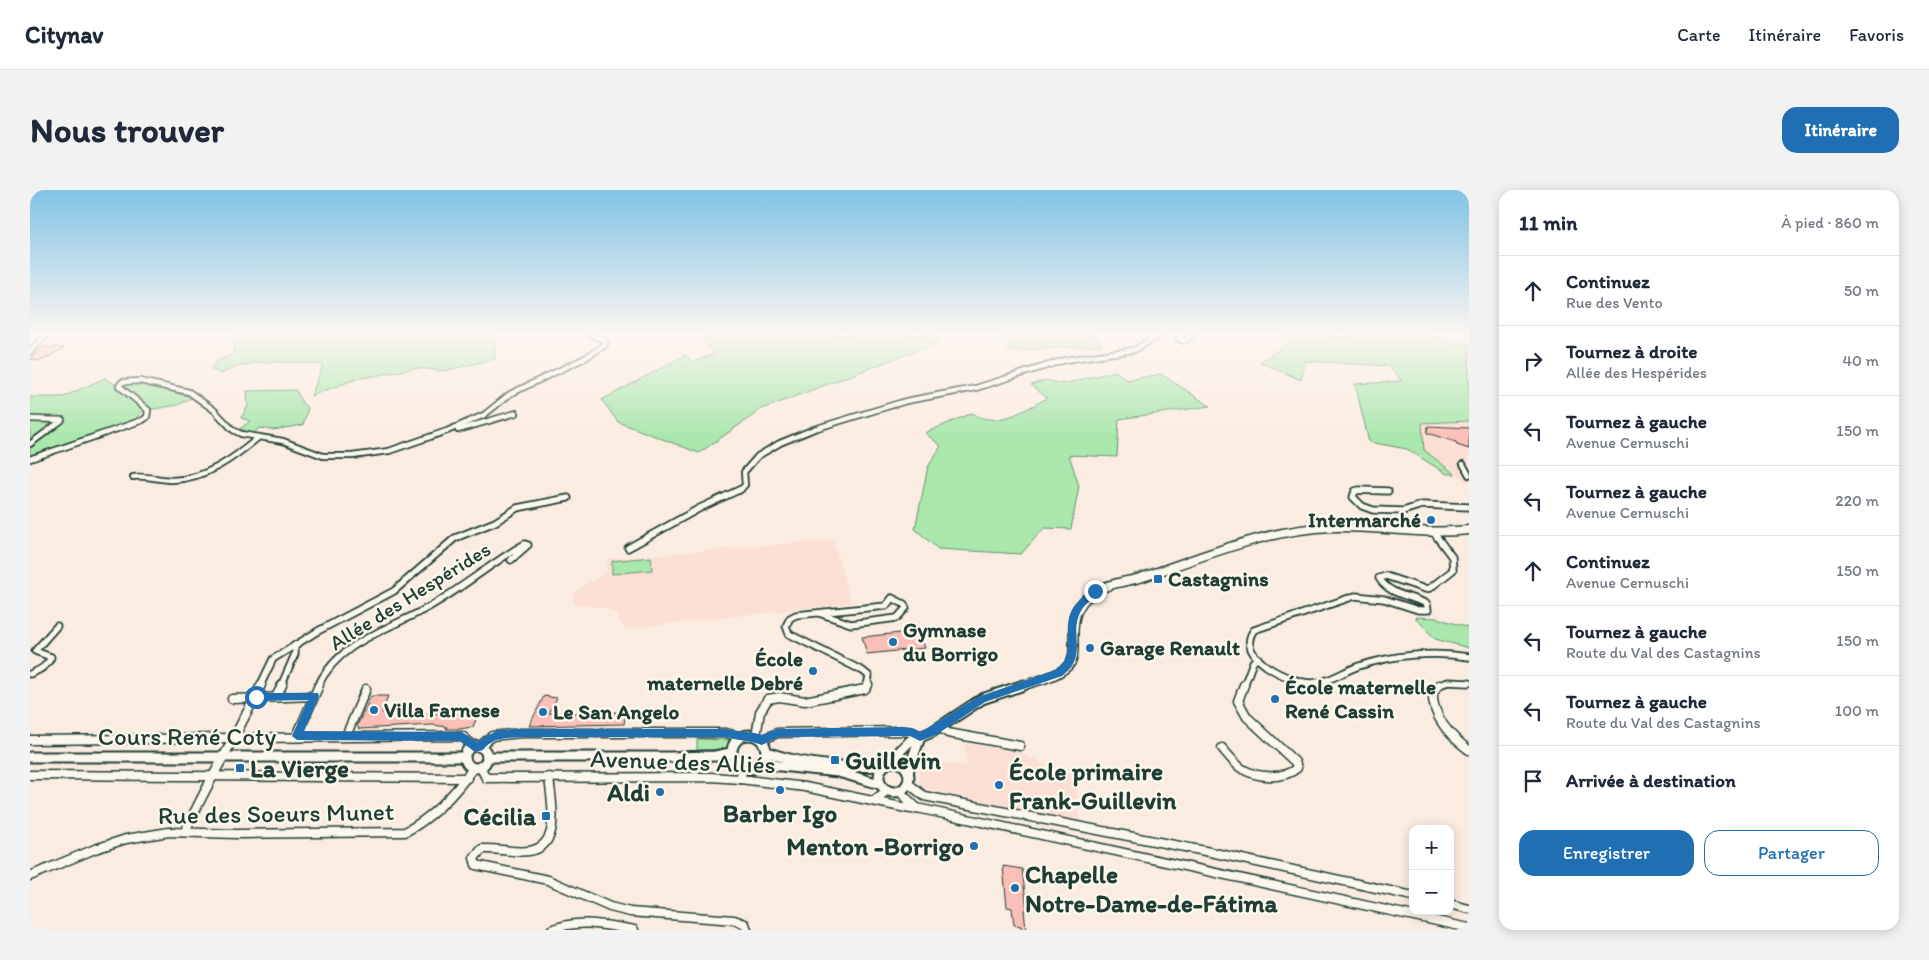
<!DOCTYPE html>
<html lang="fr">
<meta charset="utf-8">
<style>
body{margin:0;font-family:Itim,sans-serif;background:#f2f2f3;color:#1f2937}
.controls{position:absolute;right:15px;bottom:15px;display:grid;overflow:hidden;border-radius:10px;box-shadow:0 2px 12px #0003}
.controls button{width:45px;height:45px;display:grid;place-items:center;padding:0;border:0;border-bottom:1px solid #e0e1e3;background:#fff;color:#1f2937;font:25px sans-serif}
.stop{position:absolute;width:15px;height:15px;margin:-11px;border:4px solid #1f6fb2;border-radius:50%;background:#fff}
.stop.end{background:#1f6fb2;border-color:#fff;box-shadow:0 1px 5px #0008}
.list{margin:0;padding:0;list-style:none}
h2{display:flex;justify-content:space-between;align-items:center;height:65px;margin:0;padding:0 20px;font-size:21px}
h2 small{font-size:16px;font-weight:400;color:#747a83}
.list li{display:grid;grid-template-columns:32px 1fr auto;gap:15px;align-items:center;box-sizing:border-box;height:70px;padding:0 20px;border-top:1px solid #e0e1e3}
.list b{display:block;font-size:19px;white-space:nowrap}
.list p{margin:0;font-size:16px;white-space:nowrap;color:#747a83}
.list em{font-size:16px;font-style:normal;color:#747a83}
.actions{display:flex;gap:10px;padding:15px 20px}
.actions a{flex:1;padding:11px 0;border:1px solid #1f6fb2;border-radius:15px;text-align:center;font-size:18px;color:#1f6fb2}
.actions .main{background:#1f6fb2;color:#fff}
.icon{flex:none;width:28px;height:28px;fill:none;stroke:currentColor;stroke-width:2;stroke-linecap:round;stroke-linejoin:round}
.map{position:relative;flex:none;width:1439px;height:740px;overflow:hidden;border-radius:15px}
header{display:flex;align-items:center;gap:30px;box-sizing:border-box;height:70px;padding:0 25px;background:#fff;border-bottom:1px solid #e0e1e3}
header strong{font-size:24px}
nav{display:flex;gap:28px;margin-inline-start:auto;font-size:18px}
.intro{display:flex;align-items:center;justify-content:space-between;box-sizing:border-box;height:120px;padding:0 30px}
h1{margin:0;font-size:35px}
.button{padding:12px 22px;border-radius:15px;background:#1f6fb2;color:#fff;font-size:18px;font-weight:700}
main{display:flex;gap:30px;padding:0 30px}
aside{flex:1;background:#fff;border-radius:15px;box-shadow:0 2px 12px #0003}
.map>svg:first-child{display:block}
.built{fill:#fbded4}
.green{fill:#aae7ad;stroke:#649270}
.building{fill:#fbbfb7;stroke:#1f3d34}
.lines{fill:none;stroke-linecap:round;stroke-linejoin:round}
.street-far2-casing{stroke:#1f3d34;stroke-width:8}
.street-far1-casing{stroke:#1f3d34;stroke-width:9}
.street-casing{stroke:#1f3d34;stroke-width:11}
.secondary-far1-casing{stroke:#1f3d34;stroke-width:11}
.secondary-casing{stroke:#1f3d34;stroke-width:13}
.street-far2{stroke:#fbf7ec;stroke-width:4.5}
.street-far1{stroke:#fbf7ec;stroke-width:5.5}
.street{stroke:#fbf7ec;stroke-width:8}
.secondary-far1{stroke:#fbf7ec;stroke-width:8}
.secondary{stroke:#fbf7ec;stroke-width:9}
.route{fill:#1f6fb2}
.poi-dot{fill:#1f6fb2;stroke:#fbf7ec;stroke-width:2}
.labels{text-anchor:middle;stroke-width:5;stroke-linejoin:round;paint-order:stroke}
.poi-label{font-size:21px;font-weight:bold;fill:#1f3d34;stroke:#fbf7ec;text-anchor:start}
.street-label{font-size:21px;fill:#1f3d34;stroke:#fbf7ec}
.near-street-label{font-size:25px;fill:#1f3d34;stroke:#fbf7ec}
.near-poi-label{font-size:25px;font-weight:bold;fill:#1f3d34;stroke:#fbf7ec;text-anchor:start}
</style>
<header>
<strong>Citynav</strong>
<nav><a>Carte</a><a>Itinéraire</a><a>Favoris</a></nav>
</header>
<div class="intro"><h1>Nous trouver</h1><a class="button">Itinéraire</a></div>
<main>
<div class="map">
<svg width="1439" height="740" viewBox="0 0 1439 740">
<rect width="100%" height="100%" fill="#fbece1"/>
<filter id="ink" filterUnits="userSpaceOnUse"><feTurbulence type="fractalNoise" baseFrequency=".02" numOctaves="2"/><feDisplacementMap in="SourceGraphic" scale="10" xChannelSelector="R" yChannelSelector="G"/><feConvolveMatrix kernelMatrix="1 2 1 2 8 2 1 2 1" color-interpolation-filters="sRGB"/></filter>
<g filter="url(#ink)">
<g class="built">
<polygon points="1392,232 1439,232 1439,293 1394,260"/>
<polygon points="803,350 821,413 594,439 586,423 576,418 544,414 543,405 549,398 577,382 576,369"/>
<polygon points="935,553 983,560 1046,587 1050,633 894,598 889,593 889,582 893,576 913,573 936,576"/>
</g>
<g class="green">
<path d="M198,144H465V169L414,181L387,178L326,189L281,206L293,175C259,172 222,167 191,184L181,179L187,171L204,164L203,150Z"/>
<polygon points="685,144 912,144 909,152 732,219 669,263 588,232 572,210 655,165 663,172 685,164 671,148"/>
<polygon points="968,144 1064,144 1072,155 979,161"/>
<polygon points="1245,144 1298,144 1312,148 1322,144 1400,144 1426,153 1439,153 1439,231 1392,233 1394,260 1425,284 1417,284 1377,259 1339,252 1325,194 1372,191 1358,176 1275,171 1271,190 1230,172 1257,154"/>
<path d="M1086,181L1097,190L1131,184L1180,216L1089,229L1087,267L1039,265L1049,296L1041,339L1014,338L991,364L908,359L885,339L898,277L911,256L895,243L942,223C967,239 993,221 1017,208L1001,195L1016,190L1033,194Z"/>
<polygon points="75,188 86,195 105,193 163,207 148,215 112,221 103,232 0,265 0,207 33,207"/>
<polygon points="266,200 272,213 278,218 273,235 243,240 230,238 223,243 210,239 220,231 211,228 218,216 217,201"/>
<polygon points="621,367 622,380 582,384 582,371"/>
<polygon points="1385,427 1407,428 1439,438 1439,458 1405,449"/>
<polygon points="667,549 700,550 696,559 667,560"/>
</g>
<g class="building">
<polygon points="13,157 34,158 11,171 0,169"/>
<polygon points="1398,236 1439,238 1439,259 1427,255 1426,252 1397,243"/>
<polygon points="889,441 895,458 837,464 832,447"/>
<polygon points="341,506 358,506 352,523 448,524 443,537 429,539 416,539 417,537 403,535 329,539 327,536"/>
<polygon points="514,506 527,508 518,523 596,522 594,534 499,536"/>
<polygon points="973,676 992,679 997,720 994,720 996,740 991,740 991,736 984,735 982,718 977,717"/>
</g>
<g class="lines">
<g class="street-far2-casing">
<g id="street-far2">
<polyline points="1152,144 1149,149 1154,151 1165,144"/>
<polyline points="0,162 17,144"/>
<polyline points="0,229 32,230 0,254"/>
<polyline points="428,240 486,223"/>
<polyline points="0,269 113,230 117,227 118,220 89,196 92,192 110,191 159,202 184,220 203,240 211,244 253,251 293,266 322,266 359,261 417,241 454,225 480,204 555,168 575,155 575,150 559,144"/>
<polyline points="1433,274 1439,285"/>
<path d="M103,287C116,285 129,290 142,290C176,289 204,268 229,247"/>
<polyline points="709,301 715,295 714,282 728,266 750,253 784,239 876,211 946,198 1035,170 1104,160 1131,144"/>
<polyline points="1327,301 1345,301"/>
</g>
</g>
<g class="street-far1-casing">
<g id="street-far1">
<polyline points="1358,301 1329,300 1325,301 1323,307 1332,316 1343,320 1373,321 1392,315 1439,317"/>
<path d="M1404,343L1422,367L1423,380L1400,398L1395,399L1356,386L1349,388C1359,405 1381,406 1397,414L1398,420H1388L1354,409L1325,406L1224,440C1203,467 1261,493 1282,493C1300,492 1312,482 1329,476C1363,465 1403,461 1439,467"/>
<polyline points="598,358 670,318 711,299"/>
<polyline points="789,423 821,434 867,428 876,418 874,414 862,408 856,416 766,425 760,428 756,436 759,444 833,481 839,486 837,496"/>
<path d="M0,484C9,480 17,477 21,467L5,461L27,436"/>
<polyline points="230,496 243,469 288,441 364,401 425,348 465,332 487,318 538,308"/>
<polyline points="251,496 265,464 265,455"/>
<path d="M288,496C310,449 363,439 404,414C431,398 456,378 483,361L495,354L498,355L481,370"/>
<polyline points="1214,496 1223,472 1228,468"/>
<polyline points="1407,496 1418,492 1439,493"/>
</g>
</g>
<g class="street-casing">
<g id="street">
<path d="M1409,495L1403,502C1401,526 1421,547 1439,560"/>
<polyline points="246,507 252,495"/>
<polyline points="202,509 284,506"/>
<polyline points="910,537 918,543 990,556"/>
<polyline points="267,546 289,495"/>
<polyline points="316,546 336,499"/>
<polyline points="726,546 730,522 738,509 749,507 775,511 835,499 838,495"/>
<polyline points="0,550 432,546 445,557"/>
<polyline points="732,550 747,543 872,541 882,542 890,547"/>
<polyline points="449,557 462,546 491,543 696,543 711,547"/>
<path d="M1192,558C1198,565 1204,573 1211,578C1226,588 1253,590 1267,578L1265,572L1217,527L1208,511L1214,495"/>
<polyline points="450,576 456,588 680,587 710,589 775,597 881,619 887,618 1439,738"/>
<polyline points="0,585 437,588"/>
<path d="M519,587C521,611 533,656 499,661C484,663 468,658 452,659L444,668L446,675L518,690L580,717L600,722L704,730L715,734L717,740"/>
<polyline points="710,589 713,577"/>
<polyline points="879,594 894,606 1180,662 1383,706"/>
<polyline points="869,601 887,618"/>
<polyline points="843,611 858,600"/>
<path d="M155,642C178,591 207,545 231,495"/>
<path d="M0,686L65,659L96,649L139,642L207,644L375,642C403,627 425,604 443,578"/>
<polyline points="1420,714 1439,719"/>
<path d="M521,740C548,728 576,735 604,740"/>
</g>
</g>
<g class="secondary-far1-casing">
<path id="secondary-far1" d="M991,496C1006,491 1027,487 1039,475C1052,459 1029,422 1066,401C1081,392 1098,392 1113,387C1175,366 1237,339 1303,337C1349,336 1393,345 1439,340"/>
</g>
<g class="secondary-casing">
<g id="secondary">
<circle cx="719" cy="562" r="17"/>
<circle cx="446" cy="567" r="11"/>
<path d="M737,562C774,576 812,578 851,576"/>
<polyline points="0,567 434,567"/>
<polyline points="457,567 639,567 685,566 701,563"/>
<circle cx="864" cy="587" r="15"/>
<polyline points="858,573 880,551 902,542 952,509 994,495"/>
<polyline points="731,574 808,582 850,594"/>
<polyline points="878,582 890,547"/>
</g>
</g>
<use href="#street-far2" class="street-far2"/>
<use href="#street-far1" class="street-far1"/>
<use href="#street" class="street"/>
<use href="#secondary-far1" class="secondary-far1"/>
<use href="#secondary" class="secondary"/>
</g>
</g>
<linearGradient id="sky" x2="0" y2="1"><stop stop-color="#81c3e5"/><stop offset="0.58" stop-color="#fdf6f2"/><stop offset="1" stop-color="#fdf6f2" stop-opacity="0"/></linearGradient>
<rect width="1439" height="248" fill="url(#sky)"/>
<path class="route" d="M1062,398H1068L1070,401C1065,408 1055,413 1051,421C1038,444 1059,466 1032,486L955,512L906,545L890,551L880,546H872L748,547L732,555C720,550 709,551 696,547H491C477,548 462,547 453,560L445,562L430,551L267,550L262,546L278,510L226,511L221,507L226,503H288L289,506L274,541L432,542L447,552L468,540L491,539H696C709,542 720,541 732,545L747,539L872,537L882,538L891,542L948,507L1025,480C1049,464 1030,439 1043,418C1047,411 1056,405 1062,398Z"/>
<g class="poi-dot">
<circle cx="1401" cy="330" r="5"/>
<rect x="1123" y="384" width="10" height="10" rx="2.5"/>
<circle cx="863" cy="452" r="5"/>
<circle cx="1060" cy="458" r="5"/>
<circle cx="783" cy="481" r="5"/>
<circle cx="1245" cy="509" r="5"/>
<circle cx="344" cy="520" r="5"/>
<circle cx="513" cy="522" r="5"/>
<rect x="800" y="565" width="10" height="10" rx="2.5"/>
<rect x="205" y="573" width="10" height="10" rx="2.5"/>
<circle cx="969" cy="595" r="5"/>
<circle cx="750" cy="600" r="5"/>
<circle cx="630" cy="602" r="5"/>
<rect x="511" y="621" width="10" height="10" rx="2.5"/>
<circle cx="944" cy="656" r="5"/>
<circle cx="985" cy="698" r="5"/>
</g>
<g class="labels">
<g class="poi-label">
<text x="1391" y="337" text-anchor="end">Intermarché</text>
<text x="1138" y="396">Castagnins</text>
<text x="873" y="447">Gymnase<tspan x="873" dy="24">du Borrigo</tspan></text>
<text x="1070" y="465">Garage Renault</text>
<text x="773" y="476" text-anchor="end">École<tspan x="773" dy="24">maternelle Debré</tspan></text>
<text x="1255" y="504">École maternelle<tspan x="1255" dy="24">René Cassin</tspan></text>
<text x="354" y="527">Villa Farnese</text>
<text x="523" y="529">Le San Angelo</text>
</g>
<g class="street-label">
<text transform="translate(380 406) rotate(-32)" y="7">Allée des Hespérides</text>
</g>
<g class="near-street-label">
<text x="157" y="555">Cours René Coty</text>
<text transform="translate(653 571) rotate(2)" y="9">Avenue des Alliés</text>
<text transform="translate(246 623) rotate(-1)" y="9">Rue des Soeurs Munet</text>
</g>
<g class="near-poi-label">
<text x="815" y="579">Guillevin</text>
<text x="220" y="587">La Vierge</text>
<text x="979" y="590">École primaire<tspan x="979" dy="29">Frank-Guillevin</tspan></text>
<text x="620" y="611" text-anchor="end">Aldi</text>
<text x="750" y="632" text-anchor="middle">Barber Igo</text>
<text x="506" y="635" text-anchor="end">Cécilia</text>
<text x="934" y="665" text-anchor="end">Menton -Borrigo</text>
<text x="995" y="693">Chapelle<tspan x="995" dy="29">Notre-Dame-de-Fátima</tspan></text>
</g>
</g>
</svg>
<div class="controls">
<button>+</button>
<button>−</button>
</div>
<div class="stop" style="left:226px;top:507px"></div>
<div class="stop end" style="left:1065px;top:401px"></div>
</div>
<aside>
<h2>11 min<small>À pied · 860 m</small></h2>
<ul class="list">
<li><svg class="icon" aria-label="ahead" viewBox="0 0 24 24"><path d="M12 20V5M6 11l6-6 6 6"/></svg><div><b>Continuez</b><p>Rue des Vento</p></div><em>50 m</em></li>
<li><svg class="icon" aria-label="right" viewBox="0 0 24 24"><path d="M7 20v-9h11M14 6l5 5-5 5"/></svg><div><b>Tournez à droite</b><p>Allée des Hespérides</p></div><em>40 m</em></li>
<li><svg class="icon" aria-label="left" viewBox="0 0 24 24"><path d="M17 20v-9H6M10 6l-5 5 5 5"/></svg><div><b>Tournez à gauche</b><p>Avenue Cernuschi</p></div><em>150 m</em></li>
<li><svg class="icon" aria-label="left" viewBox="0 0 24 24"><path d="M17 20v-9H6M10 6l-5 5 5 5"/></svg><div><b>Tournez à gauche</b><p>Avenue Cernuschi</p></div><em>220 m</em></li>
<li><svg class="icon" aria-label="ahead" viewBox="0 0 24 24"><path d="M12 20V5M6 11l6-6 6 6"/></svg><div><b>Continuez</b><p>Avenue Cernuschi</p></div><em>150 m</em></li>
<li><svg class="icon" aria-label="left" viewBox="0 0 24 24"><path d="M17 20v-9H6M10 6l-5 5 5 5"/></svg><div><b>Tournez à gauche</b><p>Route du Val des Castagnins</p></div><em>150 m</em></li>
<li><svg class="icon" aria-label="left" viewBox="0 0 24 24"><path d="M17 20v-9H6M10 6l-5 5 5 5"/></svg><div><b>Tournez à gauche</b><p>Route du Val des Castagnins</p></div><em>100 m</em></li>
<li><svg class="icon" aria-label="arrive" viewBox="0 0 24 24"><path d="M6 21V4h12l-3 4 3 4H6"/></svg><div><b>Arrivée à destination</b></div></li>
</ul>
<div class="actions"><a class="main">Enregistrer</a><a>Partager</a></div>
</aside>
</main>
